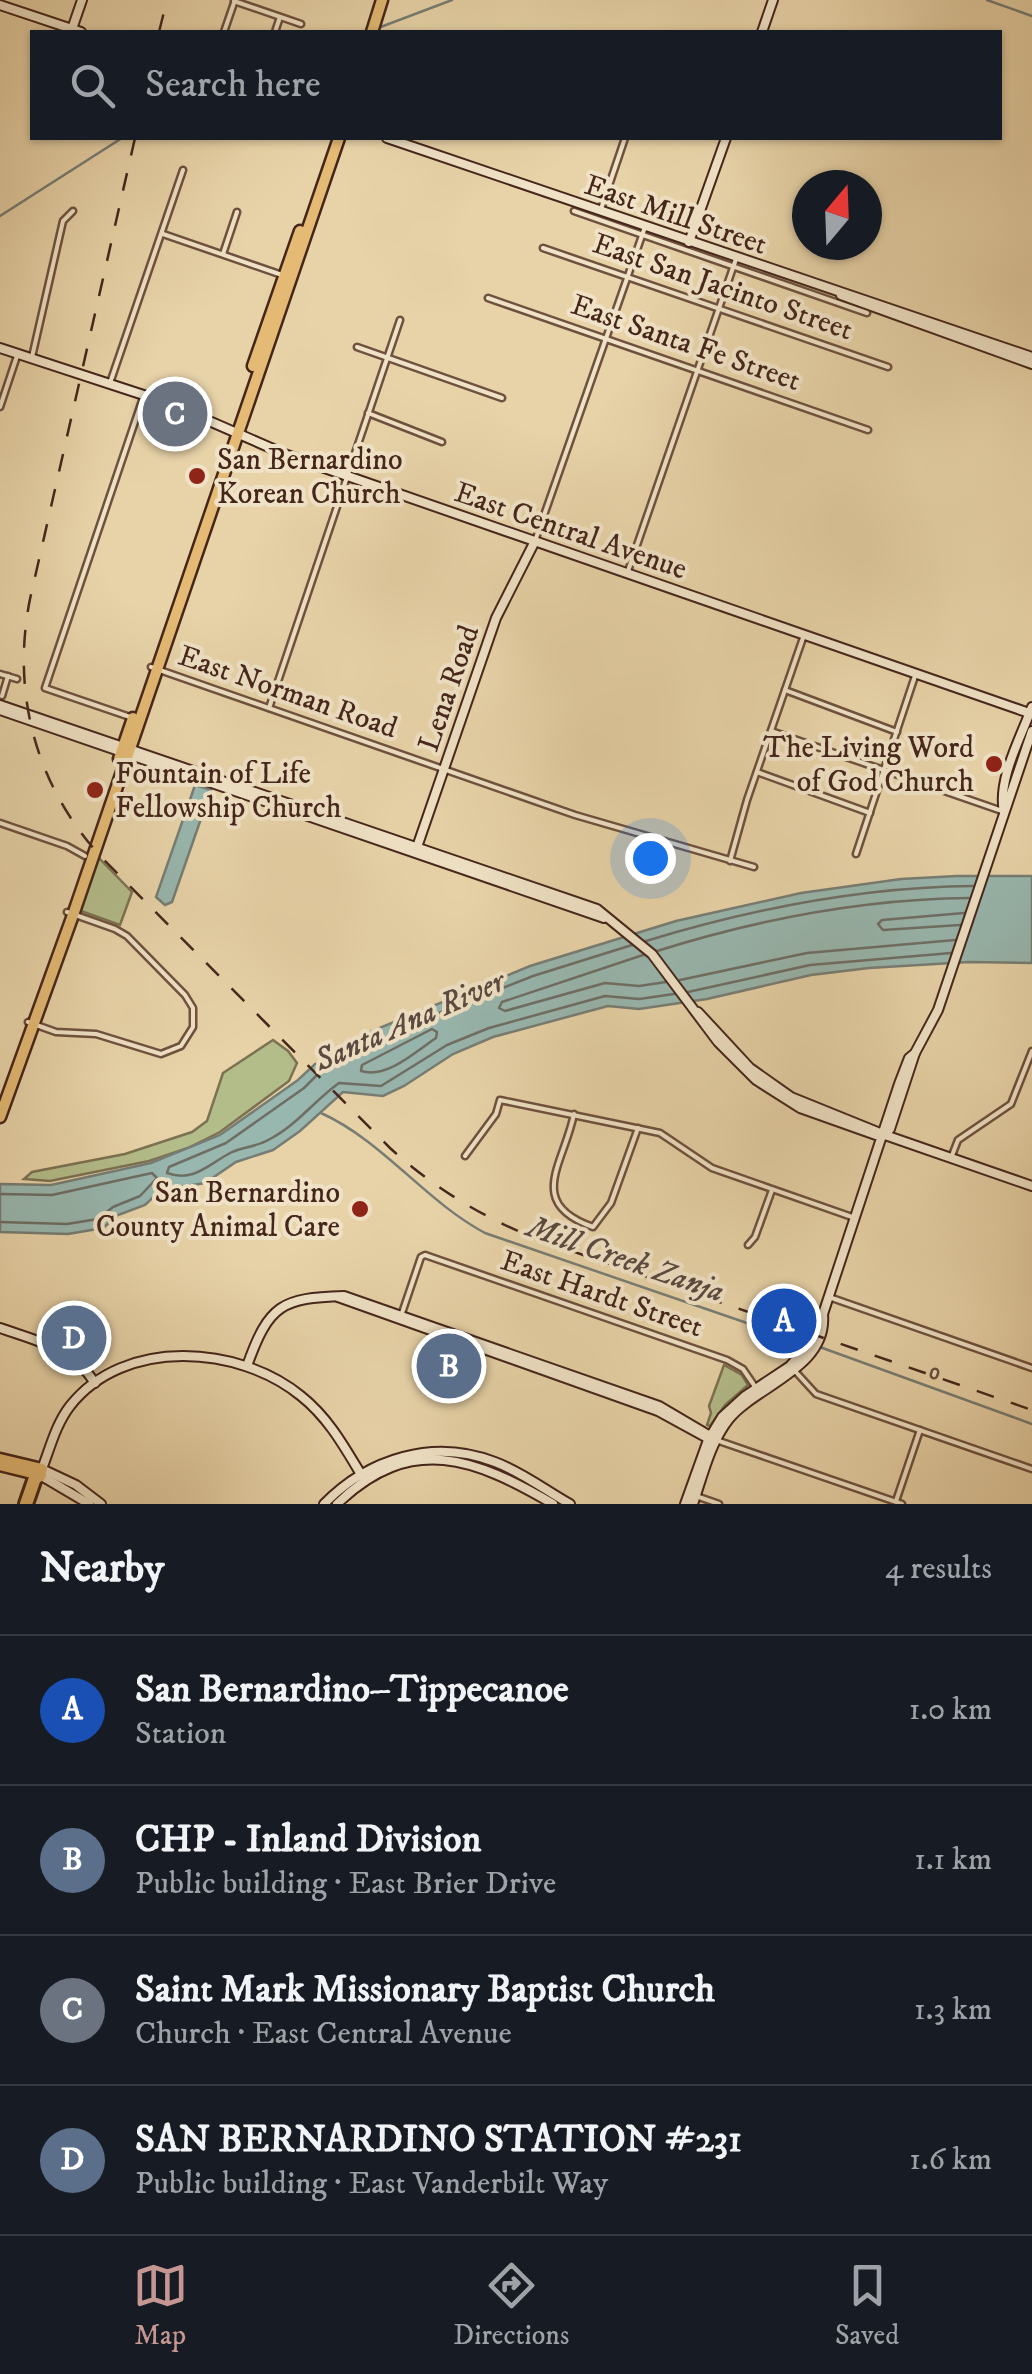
<!DOCTYPE html>
<meta charset="utf-8">
<style>
body{margin:0;font-family:"IM FELL DW Pica",serif;background:#242831;color:#f1f3f6}
.compass{position:absolute;left:792px;top:170px;width:90px;height:90px;border-radius:50%;background:#171b24;box-shadow:0 2px 8px #0004;rotate:19deg}
.you{position:absolute;left:650px;top:858px;width:35px;height:35px;margin:-25px;border:8px solid #fff;border-radius:50%;background:#1a73e8;box-shadow:0 0 0 15px #1a73e833}
.badge{display:grid;place-items:center;width:65px;height:65px;border-radius:50%;background:#c59692;color:#fff;font-size:32px;font-weight:700}
.pin{position:absolute;translate:-50% -50%;border:5px solid #fff;box-shadow:0 2px 10px #0006}
.list{margin:0;padding:0;list-style:none}
h2{display:flex;justify-content:space-between;align-items:center;height:130px;margin:0;padding:0 40px;font-size:42px}
h2 small{font-size:32px;font-weight:400;color:#9ea1a6}
.list li{display:grid;grid-template-columns:65px 1fr auto;gap:30px;align-items:center;box-sizing:border-box;height:150px;padding:0 40px;border-top:2px solid #363941}
.list b{display:block;font-size:38px;white-space:nowrap}
.list p{margin:0;font-size:32px;white-space:nowrap;color:#9ea1a6}
.list em{font-size:32px;font-style:normal;color:#9ea1a6}
.icon{flex:none;width:55px;height:55px;fill:none;stroke:currentColor;stroke-width:2;stroke-linecap:round;stroke-linejoin:round}
.map{position:relative;flex:none;width:1032px;height:1504px;overflow:hidden}
.search{position:absolute;background:#171b24;box-shadow:0 2px 8px #0004;left:30px;right:30px;top:30px;height:110px;display:flex;align-items:center;gap:25px;box-sizing:border-box;padding:0 35px;border-radius:0px;color:#9ea1a6;font-size:38px}
.sheet{height:730px;background:#171b24}
nav{display:flex;justify-content:space-around;align-items:center;box-sizing:border-box;height:140px;border-top:2px solid #363941;background:#171b24;font-size:28px;color:#9ea1a6}
nav a{display:grid;justify-items:center;gap:5px}
nav .on{color:#c59692}
.map>svg:first-child{display:block}
.green{fill:#b3bd8a;stroke:#7c7252;stroke-width:2.5}
.water{fill:#98b7af;stroke:#777d74;stroke-width:2.5}
.lines{fill:none;stroke-linecap:round;stroke-linejoin:round}
.shore{stroke:#6e6e65;stroke-width:2.5}
.stream{stroke:#777d74;stroke-width:2.5}
.street-casing{stroke:#6e513e;stroke-width:9}
.secondary-casing{stroke:#45261b;stroke-width:12}
.primary-casing{stroke:#45261b;stroke-width:15}
.highway-casing{stroke:#45261b;stroke-width:18}
.street{stroke:#f0e2c6;stroke-width:4}
.secondary{stroke:#f0e2c6;stroke-width:8}
.primary{stroke:#e4ba74;stroke-width:10}
.highway{stroke:#e4ba74;stroke-width:12}
.rail{stroke:#45261b;stroke-width:2.5;stroke-dasharray:18 18;stroke-linecap:butt}
.poi-dot{fill:#8f2418;stroke:#f0e2c6;stroke-width:4}
.labels{text-anchor:middle;stroke-width:8;stroke-linejoin:round;paint-order:stroke}
.street-label{font-size:30px;fill:#45261b;stroke:#f0e2c6}
.poi-label{font-size:30px;fill:#45261b;stroke:#f0e2c6;text-anchor:start}
.water-label{font-size:32px;font-style:italic;fill:#5a4a40;stroke:#f0e2c6}
</style>
<div class="map">
<svg width="1032" height="1504" viewBox="0 0 1032 1504">
<rect width="100%" height="100%" fill="#e8d3a8"/>
<filter id="stains"><feTurbulence type="fractalNoise" baseFrequency=".002" numOctaves="4"/><feColorMatrix values="0 0 0 0 .2 0 0 0 0 .09 0 0 0 0 .02 0 0 0 .5 -.17"/></filter>
<radialGradient id="worn" r=".72"><stop offset=".6" stop-color="#630" stop-opacity="0"/><stop offset="1" stop-color="#630" stop-opacity=".3"/></radialGradient>
<g class="green">
<polygon points="97,856 132,892 120,925 81,911 80,908"/>
<polygon points="273,1040 288,1051 297,1063 289,1081 220,1132 188,1148 149,1161 50,1181 24,1179 32,1172 125,1154 192,1132 207,1121 223,1073"/>
<polygon points="724,1365 742,1375 748,1385 725,1405 710,1426 707,1425 711,1413 709,1406"/>
</g>
<g class="water">
<polygon points="195,785 211,790 172,902 165,905 156,897"/>
<polygon points="957,876 1032,876 1032,963 969,962 869,968 811,975 707,999 639,1009 608,1006 493,1037 453,1054 404,1086 383,1096 343,1092 300,1131 273,1150 236,1162 205,1183 161,1190 145,1205 118,1215 103,1228 68,1234 0,1232 0,1184 51,1185 151,1163 220,1135 298,1080 315,1064 325,1061 372,1031 530,966 676,921 801,893 901,879"/>
</g>
<g class="lines">
<g class="shore">
<polyline points="960,925 883,930 878,924 882,920 964,913"/>
<path d="M646,941C751,909 864,887 973,886"/>
<path d="M632,945L533,976L411,1024L318,1074L304,1088L226,1143L169,1167L167,1173C194,1183 210,1163 232,1152C244,1147 259,1146 270,1139C297,1125 315,1100 339,1083L381,1086L447,1045L489,1028L605,996L639,999L674,994"/>
<path d="M657,951C756,920 865,899 969,898"/>
<polyline points="643,955 502,1002 499,1008 505,1011 605,983 639,986 666,982"/>
<polyline points="680,980 807,953 955,940"/>
<polyline points="688,992 810,965 951,953"/>
<path d="M432,1029L437,1032L436,1038C415,1052 387,1079 361,1071L362,1065Z"/>
<polyline points="0,1194 52,1195 152,1173 157,1178 140,1196 113,1207 98,1219 67,1224 0,1222"/>
</g>
<g class="stream">
<polyline points="987,0 1032,16"/>
<polyline points="378,28 452,0"/>
<polyline points="0,216 122,138"/>
<path d="M321,1113C383,1141 425,1201 485,1233L805,1343"/>
<polyline points="817,1346 1032,1424"/>
</g>
<g class="street-casing">
<g id="street">
<polyline points="234,1 301,24"/>
<polyline points="224,32 235,0"/>
<polyline points="275,32 280,17"/>
<polyline points="601,209 625,138"/>
<polyline points="574,211 867,313"/>
<polyline points="163,234 282,275"/>
<polyline points="543,248 888,367"/>
<polyline points="223,254 237,212"/>
<polyline points="488,298 868,430"/>
<polyline points="357,347 502,398"/>
<polyline points="32,357 63,221 73,211"/>
<polyline points="110,383 183,170"/>
<polyline points="0,407 18,353"/>
<polyline points="368,413 442,442"/>
<polyline points="535,541 645,227"/>
<polyline points="628,571 736,259"/>
<polyline points="151,667 575,815 754,867"/>
<polyline points="0,674 17,679"/>
<polyline points="785,690 897,732"/>
<polyline points="2,696 8,676"/>
<polyline points="269,708 400,320"/>
<polyline points="130,717 45,688 144,395"/>
<polyline points="771,731 1002,811"/>
<polyline points="757,772 870,813"/>
<polyline points="0,823 67,846 85,856"/>
<polyline points="856,854 916,673"/>
<polyline points="730,861 747,800 804,635"/>
<polyline points="28,1022 56,1032 96,1034 161,1054 181,1046 193,1027 193,1008 185,995 127,936 115,929 67,912"/>
<path d="M574,1114C564,1164 525,1203 593,1227L611,1203L638,1128"/>
<polyline points="465,1156 496,1114 500,1100 660,1133 712,1168 852,1217"/>
<polyline points="951,1158 958,1140 1011,1104 1032,1051"/>
<polyline points="748,1245 755,1237 772,1190"/>
<polyline points="829,1297 1032,1368"/>
<polyline points="402,1313 421,1257 425,1255 727,1360 743,1369 756,1388"/>
<polyline points="795,1371 816,1394 1032,1469"/>
<polyline points="934,1375 935,1372"/>
<polyline points="719,1441 902,1504"/>
<polyline points="696,1496 719,1504"/>
<polyline points="896,1501 920,1430"/>
</g>
</g>
<g class="secondary-casing">
<g id="secondary">
<polyline points="0,5 81,32"/>
<polyline points="72,29 82,0"/>
<polyline points="762,32 773,0"/>
<polyline points="387,138 1032,357"/>
<polyline points="689,242 726,138"/>
<polyline points="841,295 1032,364"/>
<polyline points="0,348 168,403 287,455 1032,714"/>
<polyline points="0,705 597,909 652,954 718,1042 756,1080 800,1108 876,1135 885,1135"/>
<polyline points="0,710 604,918"/>
<path d="M1004,812C997,780 1021,737 1032,707"/>
<polyline points="416,850 496,618 535,541"/>
<polyline points="698,1012 750,1068 791,1097 885,1135 1032,1186"/>
<polyline points="885,1135 890,1129 915,1053"/>
<polyline points="338,1297 658,1411 711,1440"/>
<path d="M0,1328C37,1341 73,1348 95,1383"/>
<path d="M247,1366C269,1304 282,1298 344,1296L659,1406L715,1439"/>
<polyline points="40,1475 89,1504"/>
<path d="M101,1504L76,1485L42,1469C50,1448 56,1424 70,1406C124,1337 239,1345 301,1396C330,1419 346,1450 365,1481"/>
<path d="M324,1504C369,1458 434,1438 495,1462C522,1472 545,1490 570,1504"/>
<path d="M337,1504C411,1432 476,1459 553,1504"/>
<polyline points="685,1504 708,1440 722,1417 745,1396 790,1366 804,1350 823,1314 899,1084 909,1058 915,1053 938,1010 1032,731"/>
<path d="M693,1504C703,1475 710,1443 729,1419C756,1386 828,1368 823,1314"/>
</g>
</g>
<g class="primary-casing">
<g id="primary">
<polyline points="372,32 382,0"/>
<polyline points="253,366 300,231"/>
<polyline points="119,759 133,718"/>
<polyline points="0,1117 73,915 339,138"/>
<polyline points="0,1459 42,1469 40,1475 0,1465"/>
</g>
</g>
<g class="highway-casing">
<polyline id="highway" points="26,1504 35,1478 40,1475"/>
</g>
<use href="#street" class="street"/>
<use href="#secondary" class="secondary"/>
<use href="#primary" class="primary"/>
<use href="#highway" class="highway"/>
<g class="rail">
<polyline points="159,32 167,0"/>
<path d="M135,138L30,599C11,694 36,787 103,859L390,1148C434,1188 482,1217 537,1239L1032,1410"/>
</g>
</g>
<g class="poi-dot">
<circle cx="197" cy="476" r="10"/>
<circle cx="994" cy="764" r="10"/>
<circle cx="95" cy="790" r="10"/>
<circle cx="360" cy="1209" r="10"/>
</g>
<g class="labels">
<g class="street-label">
<text transform="translate(676 214) rotate(19)" y="10">East Mill Street</text>
<text transform="translate(723 286) rotate(19)" y="10">East San Jacinto Street</text>
<text transform="translate(686 342) rotate(19)" y="10">East Santa Fe Street</text>
<text transform="translate(571 530) rotate(19)" y="10">East Central Avenue</text>
<text transform="translate(448 688) rotate(-71)" y="10">Lena Road</text>
<text transform="translate(288 691) rotate(19)" y="10">East Norman Road</text>
<text transform="translate(602 1293) rotate(19)" y="10">East Hardt Street</text>
</g>
<g class="poi-label">
<text x="217" y="469">San Bernardino<tspan x="217" dy="34">Korean Church</tspan></text>
<text x="974" y="757" text-anchor="end">The Living Word<tspan x="974" dy="34">of God Church</tspan></text>
<text x="115" y="783">Fountain of Life<tspan x="115" dy="34">Fellowship Church</tspan></text>
<text x="340" y="1202" text-anchor="end">San Bernardino<tspan x="340" dy="34">County Animal Care</tspan></text>
</g>
<g class="water-label">
<text transform="translate(409 1020) rotate(-24)" y="11">Santa Ana River</text>
<text transform="translate(626 1258) rotate(19)" y="11">Mill Creek Zanja</text>
</g>
</g>
<rect width="100%" height="100%" filter="url(#stains)"/>
<rect width="100%" height="100%" fill="url(#worn)"/>
</svg>
<svg class="compass" viewBox="-18 -18 36 36"><path d="M0-13l5 13h-10z" fill="#e53935"/><path d="M0 13l5-13h-10z" fill="#9ea1a6"/></svg>
<div class="you"></div>
<div class="pin badge" style="left:784px;top:1321px;background:#1a4fb4">A</div>
<div class="pin badge" style="left:449px;top:1366px;background:#5c6f8a">B</div>
<div class="pin badge" style="left:175px;top:414px;background:#6b7280">C</div>
<div class="pin badge" style="left:74px;top:1338px;background:#5c6f8a">D</div>
<div class="search"><svg class="icon" aria-label="search" viewBox="0 0 24 24"><circle cx="10" cy="10" r="6"/><path d="M15 15l6 6"/></svg>Search here</div>
</div>
<section class="sheet">
<h2>Nearby<small>4 results</small></h2>
<ul class="list">
<li><span class="badge" style="background:#1a4fb4">A</span><div><b>San Bernardino–Tippecanoe</b><p>Station</p></div><em>1.0 km</em></li>
<li><span class="badge" style="background:#5c6f8a">B</span><div><b>CHP - Inland Division</b><p>Public building · East Brier Drive</p></div><em>1.1 km</em></li>
<li><span class="badge" style="background:#6b7280">C</span><div><b>Saint Mark Missionary Baptist Church</b><p>Church · East Central Avenue</p></div><em>1.3 km</em></li>
<li><span class="badge" style="background:#5c6f8a">D</span><div><b>SAN BERNARDINO STATION #231</b><p>Public building · East Vanderbilt Way</p></div><em>1.6 km</em></li>
</ul>
</section>
<nav>
<a class="on"><svg class="icon" aria-label="map" viewBox="0 0 24 24"><path d="M3 6l6-2 6 2 6-2v14l-6 2-6-2-6 2zM9 4v14M15 6v14"/></svg>Map</a>
<a><svg class="icon" aria-label="directions" viewBox="0 0 24 24"><path d="M12 3l9 9-9 9-9-9zM9 14v-3h6M13 9l2 2-2 2"/></svg>Directions</a>
<a><svg class="icon" aria-label="saved" viewBox="0 0 24 24"><path d="M7 4h10v16l-5-4-5 4z"/></svg>Saved</a>
</nav>
